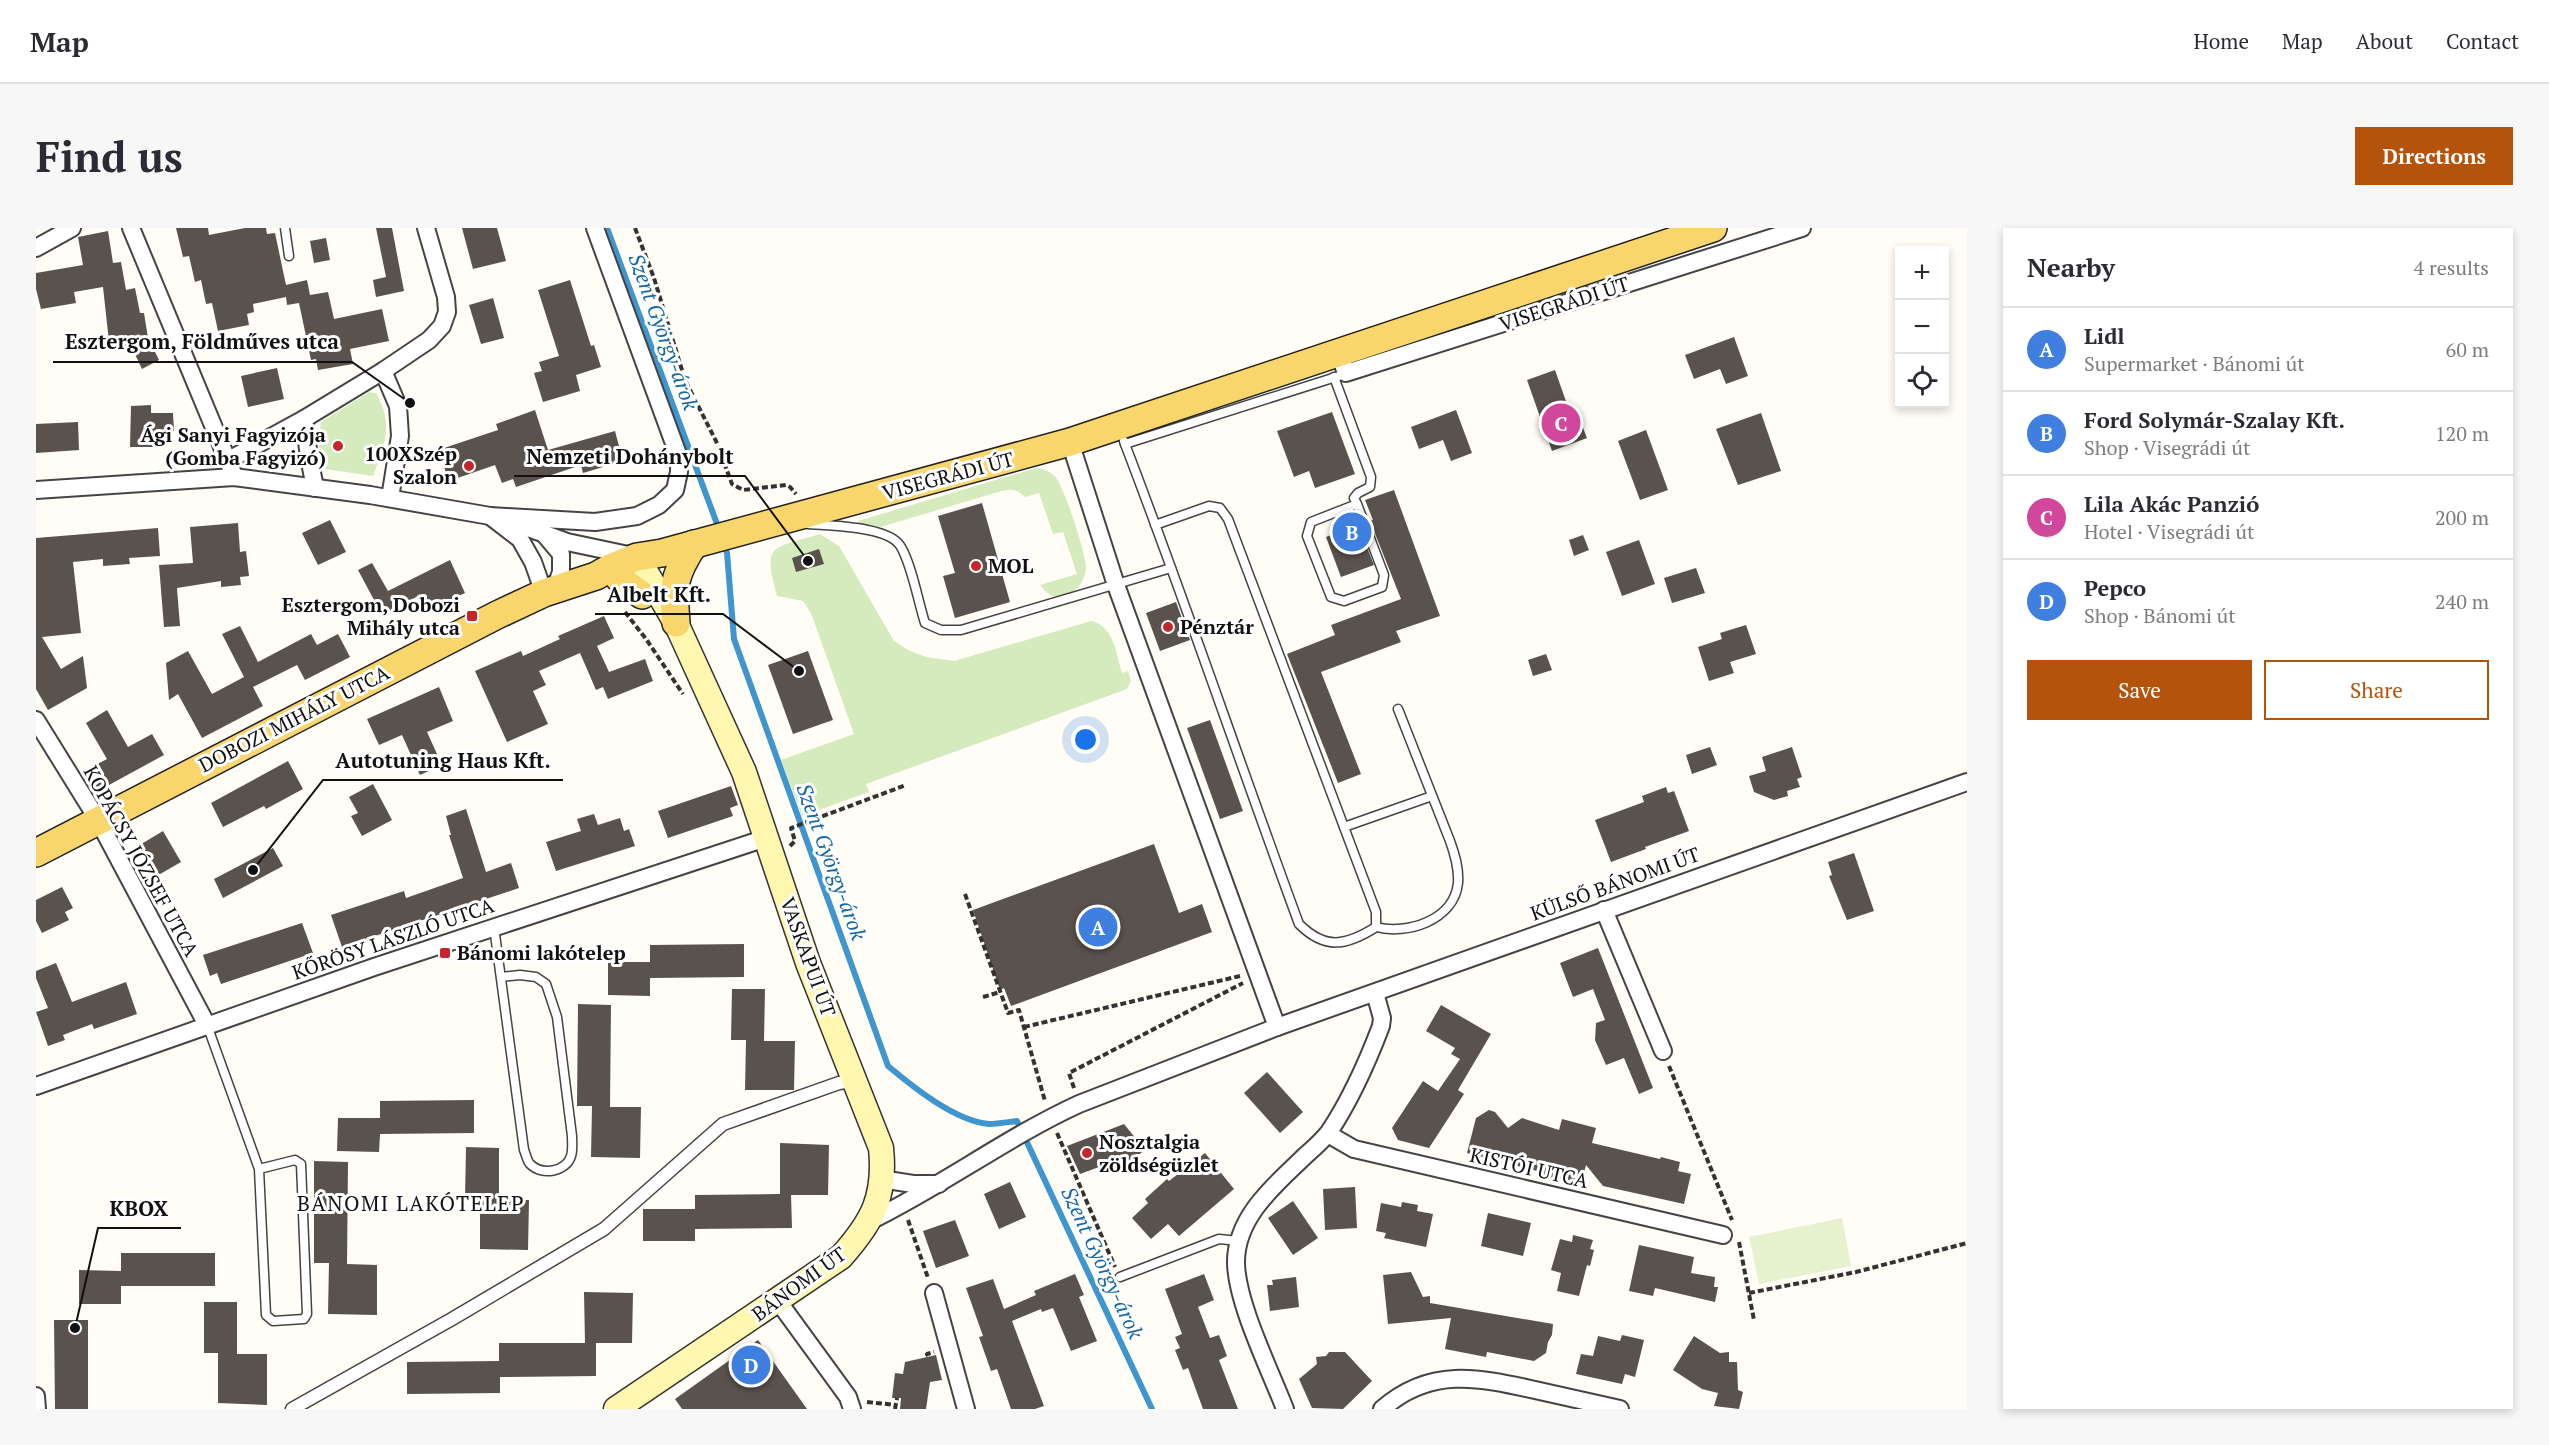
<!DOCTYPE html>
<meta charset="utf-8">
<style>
body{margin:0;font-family:"PT Serif",serif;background:#f7f7f7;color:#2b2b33}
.controls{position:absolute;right:18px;top:18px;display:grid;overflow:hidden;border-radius:0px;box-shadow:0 3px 9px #0003}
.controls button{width:54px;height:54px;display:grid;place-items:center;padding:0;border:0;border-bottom:2px solid #e1e1e2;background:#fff;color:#2b2b33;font:30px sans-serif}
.you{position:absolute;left:1050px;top:512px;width:21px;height:21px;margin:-15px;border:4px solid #fff;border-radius:50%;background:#1a73e8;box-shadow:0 0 0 9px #1a73e833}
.badge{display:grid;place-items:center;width:39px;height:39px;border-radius:50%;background:#b45309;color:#fff;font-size:20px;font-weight:700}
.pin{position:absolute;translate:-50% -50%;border:3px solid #fff;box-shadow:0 2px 6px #0006}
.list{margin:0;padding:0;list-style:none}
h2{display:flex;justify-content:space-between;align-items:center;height:78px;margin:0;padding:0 24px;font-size:26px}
h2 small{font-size:20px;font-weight:400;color:#7c7c81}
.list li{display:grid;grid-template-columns:39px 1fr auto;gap:18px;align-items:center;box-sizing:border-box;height:84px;padding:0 24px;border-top:2px solid #e1e1e2}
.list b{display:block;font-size:22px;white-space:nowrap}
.list p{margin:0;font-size:20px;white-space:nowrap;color:#7c7c81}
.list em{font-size:20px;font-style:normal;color:#7c7c81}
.actions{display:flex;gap:12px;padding:18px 24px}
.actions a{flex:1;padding:14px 0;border:2px solid #b45309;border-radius:0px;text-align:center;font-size:21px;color:#b45309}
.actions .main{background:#b45309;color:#fff}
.icon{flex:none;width:33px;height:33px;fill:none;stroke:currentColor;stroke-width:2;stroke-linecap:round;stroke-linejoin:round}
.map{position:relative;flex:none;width:1931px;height:1181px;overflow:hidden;border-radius:0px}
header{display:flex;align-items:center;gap:36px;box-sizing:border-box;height:84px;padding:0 30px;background:#fff;border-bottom:2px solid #e1e1e2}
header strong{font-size:28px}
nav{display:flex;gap:33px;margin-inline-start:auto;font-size:21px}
.intro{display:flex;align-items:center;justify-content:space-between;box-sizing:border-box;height:144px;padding:0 36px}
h1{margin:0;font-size:42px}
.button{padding:15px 27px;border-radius:0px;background:#b45309;color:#fff;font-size:21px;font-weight:700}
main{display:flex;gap:36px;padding:0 36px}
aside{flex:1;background:#fff;border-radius:0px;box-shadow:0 3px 9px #0003}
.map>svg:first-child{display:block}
.green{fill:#d5ebbd}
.pitch{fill:#e6f2cf}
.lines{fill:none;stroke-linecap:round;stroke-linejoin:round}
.stream{stroke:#3f96cf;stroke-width:6}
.building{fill:#5a524d}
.service-casing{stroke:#444;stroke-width:11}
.pedestrian-casing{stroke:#444;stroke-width:15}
.minor-casing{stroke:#444;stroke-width:20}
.secondary-casing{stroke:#333;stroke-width:27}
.primary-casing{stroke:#222;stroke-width:30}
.path{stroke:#333;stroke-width:4;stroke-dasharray:6 3;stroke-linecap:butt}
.service{stroke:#fff;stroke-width:8}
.pedestrian{stroke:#fff;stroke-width:12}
.minor{stroke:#fff;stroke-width:16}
.secondary{stroke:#fff6b0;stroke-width:24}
.primary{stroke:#f9d66b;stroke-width:27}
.poi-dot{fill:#c4262e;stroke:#fff;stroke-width:2}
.labels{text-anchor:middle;stroke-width:6;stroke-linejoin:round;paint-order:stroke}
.street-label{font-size:20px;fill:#111;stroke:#fff}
.poi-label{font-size:20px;font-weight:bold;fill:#111;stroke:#fff;text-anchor:start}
.water-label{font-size:21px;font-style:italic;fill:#1768a6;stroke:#fff}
.neighbourhood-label{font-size:21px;letter-spacing:1.5px;fill:#111;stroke:#fff}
.leader{fill:none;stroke:#111;stroke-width:2}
.callout-dot{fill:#111;stroke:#fff;stroke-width:2}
.callout-label{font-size:21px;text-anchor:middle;font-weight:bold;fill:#111;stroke:#fff;stroke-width:6;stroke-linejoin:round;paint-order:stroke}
</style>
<header>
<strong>Map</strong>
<nav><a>Home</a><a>Map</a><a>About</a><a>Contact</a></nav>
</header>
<div class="intro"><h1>Find us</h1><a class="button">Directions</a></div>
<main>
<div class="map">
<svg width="1931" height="1181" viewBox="0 0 1931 1181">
<rect width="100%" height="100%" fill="#fffdf5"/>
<g class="green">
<path d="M333,164L340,165C358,196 349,216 337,248L289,241L282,216L285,194Z"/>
<path d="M1000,240C1008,241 1015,243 1020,250C1028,259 1052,331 1050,342C1046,366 1019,380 1004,357L1041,346L1027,304L1017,306L1003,265L989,269C980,260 974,261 962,264L848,298L834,300L824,297L822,293Z"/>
<path d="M784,306L803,318L858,413L872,422L890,429L918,433L1055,393C1078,398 1080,425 1086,445L1092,443L1095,453L1091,461L830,556L833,564L766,588L745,532L818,506L775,385L767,373L741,368C726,314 736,321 784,306Z"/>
</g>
<polygon class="pitch" points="1806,990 1815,1038 1723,1056 1713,1009"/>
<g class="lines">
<g class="stream">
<polyline points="571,0 684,304"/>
<path d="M688,316L691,325L698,411L852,838C877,859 919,893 953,896C962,896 972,894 981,893L1116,1181"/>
</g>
</g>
<g class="building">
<polygon points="140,0 172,0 173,7 209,0 230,0 231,6 239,5 250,57 271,52 274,67 292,64 298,91 346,81 353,113 314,121 317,136 282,142 280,131 275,132 263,75 251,77 250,69 217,76 218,84 211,86 213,97 182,103 176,75 170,76 165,52 159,54 153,28 147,29"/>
<polygon points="340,0 356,0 368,63 340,69 337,52 350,49"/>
<polygon points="426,0 461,0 470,33 437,41"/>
<polygon points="72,3 77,35 85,34 90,62 99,60 104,85 108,85 112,110 123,132 106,141 96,120 74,123 67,59 38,64 40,75 5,81 0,61 0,45 47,37 42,9"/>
<polygon points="290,10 294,32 278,35 274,13"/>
<polygon points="534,52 555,118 558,117 565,139 540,147 544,163 507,174 498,145 506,143 503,134 523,128 502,62"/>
<polygon points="457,70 468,110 445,116 433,77"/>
<polygon points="1698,109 1712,148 1690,156 1684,141 1658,151 1649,127"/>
<polygon points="241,140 248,171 212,179 205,148"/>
<polygon points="1519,142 1532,179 1538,177 1551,210 1516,223 1491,152"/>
<polygon points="115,177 115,185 137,185 138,203 129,203 129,215 123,219 94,219 95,178"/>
<polygon points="499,182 512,222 579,203 587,233 547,245 545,237 480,259 477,251 466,255 459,237 413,253 402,222 462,202 460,196"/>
<polygon points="1420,182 1436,225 1415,233 1407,212 1383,221 1375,199"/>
<polygon points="1296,184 1319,246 1279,260 1273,243 1258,249 1241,203"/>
<polygon points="1725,185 1745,243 1702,257 1680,201"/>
<polygon points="42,194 43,222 0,225 0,196"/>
<polygon points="1610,202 1632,262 1604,272 1582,213"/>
<polygon points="1358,262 1404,388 1360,403 1365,414 1285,444 1325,546 1302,555 1251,426 1299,407 1295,397 1365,371 1334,293 1337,292 1329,272"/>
<polygon points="946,275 974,374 919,390 907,348 919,345 902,288"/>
<polygon points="294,292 310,324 282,337 266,305"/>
<polygon points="202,295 204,324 210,323 213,348 204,349 205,357 185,359 185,353 141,360 144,398 128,399 123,337 157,335 154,299"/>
<polygon points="1322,297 1338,337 1305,349 1290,309"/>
<polygon points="122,300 124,328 93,330 94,336 67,338 67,331 37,334 45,405 6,409 25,441 47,428 51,460 12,482 0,461 0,310"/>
<polygon points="1547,307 1553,322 1538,328 1533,312"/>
<polygon points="1603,312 1619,356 1586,368 1570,324"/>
<polygon points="783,321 788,336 760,344 756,330"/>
<polygon points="414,332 429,365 391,383 384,367 346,387 322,342 336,335 352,363"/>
<polygon points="1660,340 1669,365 1636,375 1628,350"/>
<polygon points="1140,374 1154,412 1124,423 1110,385"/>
<polygon points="568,388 578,410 561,418 573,444 609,431 617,453 572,471 567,459 560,462 544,425 503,443 510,457 497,463 512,496 471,514 439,443 485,423 487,428 524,411 522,408"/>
<polygon points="1710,397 1720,426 1694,434 1698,445 1673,453 1662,419 1686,411 1684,405"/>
<polygon points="204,398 222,434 275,406 281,417 302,406 314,429 269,452 261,437 217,459 227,478 166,510 142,466 133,472 130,435 152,423 176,466 208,449 186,406"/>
<polygon points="772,423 797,492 757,506 732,437"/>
<polygon points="1510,426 1516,442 1497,448 1492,432"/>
<polygon points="403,459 417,493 391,504 406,537 384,547 366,507 343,517 331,491"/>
<polygon points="71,482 92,519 116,506 128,527 62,563 50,542 71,531 50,495"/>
<polygon points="1174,492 1207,583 1184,591 1151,500"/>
<polygon points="1674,519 1681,537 1656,546 1650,527"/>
<polygon points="1756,519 1766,549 1761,551 1764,559 1751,563 1752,568 1738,572 1718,564 1713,548 1730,543 1726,529"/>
<polygon points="252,533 267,561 230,581 228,578 187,599 175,575"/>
<polygon points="337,556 356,592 326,608 315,588 322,585 313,569"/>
<polygon points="695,558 702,577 694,580 697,588 632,610 622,583"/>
<polygon points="1630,559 1632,565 1638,563 1653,603 1609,619 1610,621 1575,634 1559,592 1608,574 1606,568"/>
<polygon points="430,581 450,644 475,635 483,660 306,719 295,687 368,663 370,670 427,650 413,607 415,607 410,588"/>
<polygon points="558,586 562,597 584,590 588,603 593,601 599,618 520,643 510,614 545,603 541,591"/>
<polygon points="127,603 145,634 119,649 102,618"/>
<polygon points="1118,616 1143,685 1166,676 1176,704 975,778 968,760 964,762 937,682"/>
<polygon points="237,620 247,638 187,670 178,651"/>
<polygon points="1818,625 1838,683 1811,692 1793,648 1796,647 1792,634"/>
<polygon points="26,659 37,680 29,684 33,692 6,705 0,693 0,672"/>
<polygon points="266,695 277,725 185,756 181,745 174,748 167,727"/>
<polygon points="708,716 708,749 614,750 614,768 572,767 572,734 614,734 614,717"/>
<polygon points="1562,720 1617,860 1603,866 1588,830 1570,837 1559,812 1560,795 1569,792 1557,761 1537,769 1524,735"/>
<polygon points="20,735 36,774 90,754 101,786 58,801 56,796 27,807 29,812 12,818 0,784 12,780 0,750 0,743"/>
<polygon points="696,761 729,761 728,813 759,813 758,862 709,862 710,812 695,812"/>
<polygon points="542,776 575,777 574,879 605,879 604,930 555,929 556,878 541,878"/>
<polygon points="1405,777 1455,806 1422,862 1428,866 1393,920 1362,912 1356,900 1387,853 1402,863 1424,831 1415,826 1419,820 1390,803"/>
<polygon points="1231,844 1267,884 1244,905 1208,865"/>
<polygon points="438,872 438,905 344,906 343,924 301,923 302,890 344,890 344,873"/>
<polygon points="1453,882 1459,884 1472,900 1486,890 1523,902 1526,891 1560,900 1556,915 1624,931 1625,929 1644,934 1642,943 1655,946 1648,976 1567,958 1550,937 1545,957 1507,948 1505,944 1431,925 1440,890"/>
<polygon points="1088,896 1109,922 1090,936 1085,931 1044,946 1031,918"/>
<polygon points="744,915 793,917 792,967 755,967 756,1000 659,1001 659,1013 607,1013 607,981 659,981 659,967 744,966"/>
<polygon points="430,919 463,920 463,972 493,972 492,1022 444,1021 444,970 429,970"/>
<polygon points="1169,925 1198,961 1143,1008 1132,996 1115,1011 1096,990 1112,975 1109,971 1131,951 1133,953"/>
<polygon points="278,933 312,934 311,1036 341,1037 341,1087 292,1086 293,1035 278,1035"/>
<polygon points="974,954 990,989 963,1001 948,966"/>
<polygon points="1319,959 1321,1000 1289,1002 1287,961"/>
<polygon points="1257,973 1282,1010 1257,1027 1232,990"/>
<polygon points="1366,974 1382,977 1381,983 1397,986 1390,1019 1348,1010 1350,1005 1340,1003 1345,975 1365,979"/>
<polygon points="1452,985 1495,995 1487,1028 1445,1018"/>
<polygon points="919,992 933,1028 900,1040 887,1003"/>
<polygon points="1537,1007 1557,1012 1554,1021 1558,1022 1554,1038 1551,1037 1543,1068 1521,1063 1525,1045 1515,1042 1524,1011 1536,1014"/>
<polygon points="1603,1017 1658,1029 1655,1045 1679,1049 1678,1059 1682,1059 1679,1074 1619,1060 1617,1068 1593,1063"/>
<polygon points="85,1025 179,1025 179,1058 85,1058 85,1076 43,1076 43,1042 85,1043"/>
<polygon points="1375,1044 1387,1069 1394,1068 1394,1075 1517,1096 1516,1107 1512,1114 1510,1125 1498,1133 1451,1124 1450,1129 1409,1121 1415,1090 1352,1096 1347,1047"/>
<polygon points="1039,1046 1048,1067 1043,1069 1061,1113 1035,1123 1017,1080 1006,1084 1005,1081 976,1093 1008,1178 999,1181 975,1181 961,1141 955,1143 943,1109 947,1108 930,1060 957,1051 968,1081 1000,1067 998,1063"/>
<polygon points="1168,1046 1178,1072 1162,1079 1174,1110 1183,1107 1191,1128 1183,1132 1202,1181 1167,1181 1152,1140 1147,1142 1139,1122 1144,1120 1139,1109 1146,1106 1129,1061"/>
<polygon points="1260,1049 1263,1079 1234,1083 1231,1057 1237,1057 1236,1052"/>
<polygon points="548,1064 597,1065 596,1115 560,1115 560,1148 464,1149 464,1165 371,1166 371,1134 463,1133 463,1115 549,1115"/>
<polygon points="168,1074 201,1074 201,1126 231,1126 231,1177 182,1175 182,1125 168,1125"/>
<polygon points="18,1092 52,1092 52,1181 19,1181"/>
<polygon points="1586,1107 1608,1112 1599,1149 1589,1146 1586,1156 1540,1146 1545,1126 1557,1128 1562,1108 1584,1113"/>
<polygon points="1658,1108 1684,1125 1693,1124 1693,1134 1701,1134 1702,1162 1707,1164 1703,1181 1678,1178 1682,1165 1666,1161 1637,1142"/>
<polygon points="722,1112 771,1181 646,1181 639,1171"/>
<polygon points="1293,1124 1309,1124 1336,1153 1307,1181 1276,1180 1263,1151 1281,1136 1280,1129 1290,1128"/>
<polygon points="900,1127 906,1152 894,1154 890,1181 864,1181 865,1170 856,1170 859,1145 867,1146 869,1134"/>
</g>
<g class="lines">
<g class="service-casing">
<g id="service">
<polyline points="249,0 253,28"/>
<polyline points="1298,149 1335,249 1334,259 1322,265 1318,270 1321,276 1348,347 1346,359 1308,373 1295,369 1271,308 1275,294 1321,276"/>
<polyline points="1088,213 1089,216 1303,148"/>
<path d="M1089,216C1150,375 1204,536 1263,696C1289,722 1310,718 1340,699V684L1192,291L1184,280L1173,278L1119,297"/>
<path d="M772,296C794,298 854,298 865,319C876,338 882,373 889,395L905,402H925L1135,340"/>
<polyline points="1308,599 1396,568"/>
<path d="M458,699L488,922C490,926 491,933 494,936C506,948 530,944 535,928C537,922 536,914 536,908L521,789L510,756L500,749L484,747L465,749"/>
<path d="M1340,699C1370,707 1418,693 1422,655C1423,640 1419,627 1414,613L1362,481"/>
<polyline points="171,797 223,941 230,1087 237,1093 268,1091 271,1086 265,936 259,932 223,941"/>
<polyline points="1084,1049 1183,1011 1203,1013"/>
</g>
</g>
<g class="pedestrian-casing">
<polyline id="pedestrian" points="256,1181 416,1091 568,1001 687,896 803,855 820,852"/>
</g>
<g class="minor-casing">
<g id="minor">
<polyline points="95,0 196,243"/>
<polyline points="0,20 36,0"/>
<polyline points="1303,125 1310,145 1766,0"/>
<polyline points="347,143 362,178 364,208 354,270"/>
<polyline points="268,191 273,229 279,260"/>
<polyline points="1034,214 1080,357 1241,799"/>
<polyline points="191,233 268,191 347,143 393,112 406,98 411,84 410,69 390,0"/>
<polyline points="0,262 198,249 334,267 454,288 559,294 601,288 623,277 639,262 643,244 643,229 559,0"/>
<polyline points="454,288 484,311 497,334 508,365"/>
<polyline points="484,297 531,314 597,328"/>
<polyline points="509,307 525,326 525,344 519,361"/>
<polyline points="0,492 62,592 171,797"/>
<polyline points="1568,682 1627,823"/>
<polyline points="0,858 338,739 730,610"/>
<polyline points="1292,906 1318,921 1687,1007"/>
<polyline points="845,951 877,956 903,956"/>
<path d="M834,993C906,958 971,909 1043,876L1241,799L1931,554"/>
<polyline points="898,1065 930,1181"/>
<polyline points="742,1073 812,1169 816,1181"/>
<polyline points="0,1168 1,1181"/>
<path d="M1249,1181C1234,1142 1200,1074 1200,1034C1200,988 1240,956 1270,927C1278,920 1287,912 1293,904C1315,871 1331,835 1345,798L1346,790L1339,765"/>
<path d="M1346,1181C1394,1139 1441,1149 1499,1162C1527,1168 1556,1175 1584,1181"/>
</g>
</g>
<g class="secondary-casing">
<path id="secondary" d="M580,1181L805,1029C837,993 850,969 845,920L772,735L708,544L640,395L601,329"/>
</g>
<g class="primary-casing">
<g id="primary">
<polyline points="574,340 586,353 606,367"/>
<path d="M640,395C637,358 637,348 658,316"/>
<polyline points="0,625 461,387 508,365 560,348 574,340 601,329 626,325 1034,214 1677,0"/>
</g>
</g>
<g class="path">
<polyline points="599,0 618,50 649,152 680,213 696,256 707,262 750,257 754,259 760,266"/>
<polyline points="589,384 610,411 647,466"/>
<polyline points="754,618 759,613 755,600 870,557"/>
<polyline points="929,666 972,785 983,782 1009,873"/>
<polyline points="947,769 964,764"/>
<polyline points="988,799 1204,748"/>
<polyline points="1633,838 1696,992"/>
<polyline points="1038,860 1033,845 1207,755"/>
<polyline points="1021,905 1079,1039"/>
<polyline points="872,992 892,1050"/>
<polyline points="1703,1014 1718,1092"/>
<polyline points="1713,1065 1820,1044 1931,1015"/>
<polyline points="892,1128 891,1126 898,1124"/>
<polyline points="831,1174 860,1177"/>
<polyline points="859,1181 861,1170"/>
</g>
<use href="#service" class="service"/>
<use href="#pedestrian" class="pedestrian"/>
<use href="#minor" class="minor"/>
<use href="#secondary" class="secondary"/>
<use href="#primary" class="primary"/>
</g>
<g class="poi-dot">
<circle cx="302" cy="218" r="6"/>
<circle cx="433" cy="238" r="6"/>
<circle cx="940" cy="338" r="6"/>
<rect x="430" y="382" width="12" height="12" rx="3"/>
<circle cx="1132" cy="399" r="6"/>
<rect x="403" y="719" width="12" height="12" rx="3"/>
<circle cx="1051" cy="925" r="6"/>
</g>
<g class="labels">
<g class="street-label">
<text transform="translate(1528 76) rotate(-18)" y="7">VISEGRÁDI ÚT</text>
<text transform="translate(912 248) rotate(-15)" y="7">VISEGRÁDI ÚT</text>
<text transform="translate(258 491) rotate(-27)" y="7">DOBOZI MIHÁLY UTCA</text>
<text transform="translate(105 633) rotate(61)" y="7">KOPÁCSY JÓZSEF UTCA</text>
<text transform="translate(1579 656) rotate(-20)" y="7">KÜLSŐ BÁNOMI ÚT</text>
<text transform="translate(357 711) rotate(-19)" y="7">KŐRÖSY LÁSZLÓ UTCA</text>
<text transform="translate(772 729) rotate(70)" y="7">VASKAPUI ÚT</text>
<text transform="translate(1493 940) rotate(13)" y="7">KISTÓI UTCA</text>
<text transform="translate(763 1056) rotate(-36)" y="7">BÁNOMI ÚT</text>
</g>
<g class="poi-label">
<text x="290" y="214" text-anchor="end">Ági Sanyi Fagyizója<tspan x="290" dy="23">(Gomba Fagyizó)</tspan></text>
<text x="421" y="233" text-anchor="end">100XSzép<tspan x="421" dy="23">Szalon</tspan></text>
<text x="952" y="345">MOL</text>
<text x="424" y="384" text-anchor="end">Esztergom, Dobozi<tspan x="424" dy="23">Mihály utca</tspan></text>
<text x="1144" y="406">Pénztár</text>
<text x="421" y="732">Bánomi lakótelep</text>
<text x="1063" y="921">Nosztalgia<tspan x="1063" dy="23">zöldségüzlet</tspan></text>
</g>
<g class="water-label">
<text transform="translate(627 104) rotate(70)" y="7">Szent György-árok</text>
<text transform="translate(795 634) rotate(70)" y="7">Szent György-árok</text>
<text transform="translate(1066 1035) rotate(65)" y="7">Szent György-árok</text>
</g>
<g class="neighbourhood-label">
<text x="375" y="983">BÁNOMI LAKÓTELEP</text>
</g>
</g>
<path class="leader" d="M374 175L316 134H17M772 333L709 248H478M763 443L687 386H559M217 642L287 552H527M39 1100L62 1000H145"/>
<g class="callout-dot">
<circle cx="374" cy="175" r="6"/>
<circle cx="772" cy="333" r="6"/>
<circle cx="763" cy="443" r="6"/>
<circle cx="217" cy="642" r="6"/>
<circle cx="39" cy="1100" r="6"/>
</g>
<g class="callout-label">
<text x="166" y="121">Esztergom, Földműves utca</text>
<text x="594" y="236">Nemzeti Dohánybolt</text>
<text x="623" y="374">Albelt Kft.</text>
<text x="407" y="540">Autotuning Haus Kft.</text>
<text x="103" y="988">KBOX</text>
</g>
</svg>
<div class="controls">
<button>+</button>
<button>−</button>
<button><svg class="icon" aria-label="locate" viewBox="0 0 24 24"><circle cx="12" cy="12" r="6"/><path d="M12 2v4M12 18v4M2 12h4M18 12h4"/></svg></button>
</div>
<div class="you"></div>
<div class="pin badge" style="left:1062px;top:699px;background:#3f7fe0">A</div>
<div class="pin badge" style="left:1316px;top:304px;background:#3f7fe0">B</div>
<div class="pin badge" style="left:1525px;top:195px;background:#d1479c">C</div>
<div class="pin badge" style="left:715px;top:1137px;background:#3f7fe0">D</div>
</div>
<aside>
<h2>Nearby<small>4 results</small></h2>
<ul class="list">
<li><span class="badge" style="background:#3f7fe0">A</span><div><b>Lidl</b><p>Supermarket · Bánomi út</p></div><em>60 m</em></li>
<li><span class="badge" style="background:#3f7fe0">B</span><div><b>Ford Solymár-Szalay Kft.</b><p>Shop · Visegrádi út</p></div><em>120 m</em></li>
<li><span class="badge" style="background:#d1479c">C</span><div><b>Lila Akác Panzió</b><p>Hotel · Visegrádi út</p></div><em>200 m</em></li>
<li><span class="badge" style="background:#3f7fe0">D</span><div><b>Pepco</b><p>Shop · Bánomi út</p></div><em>240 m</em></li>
</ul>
<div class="actions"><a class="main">Save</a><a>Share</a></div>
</aside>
</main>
